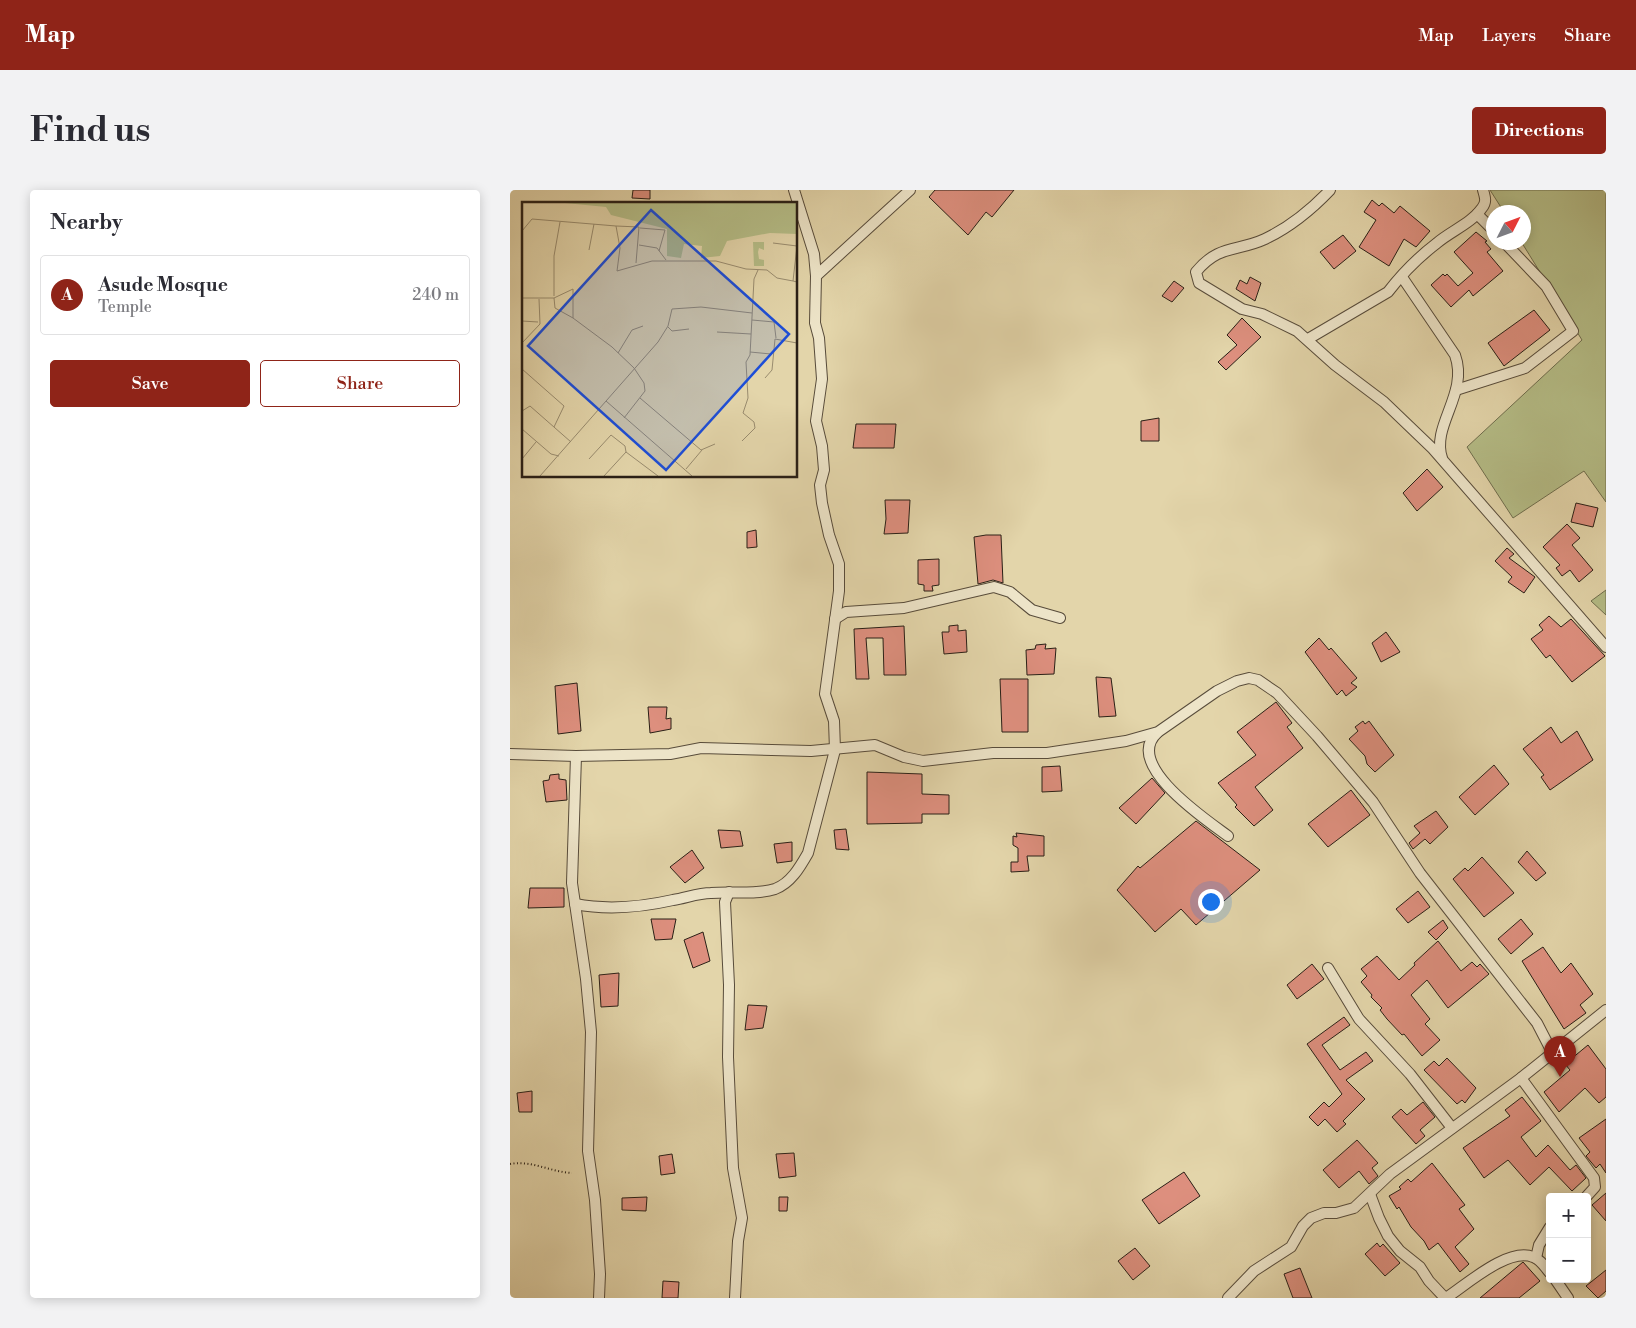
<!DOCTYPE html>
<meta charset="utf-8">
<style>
body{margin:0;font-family:"Libre Bodoni",serif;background:#f2f2f3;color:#2b2b33}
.controls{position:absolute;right:15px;bottom:15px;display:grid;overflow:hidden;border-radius:5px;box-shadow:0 2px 12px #0003}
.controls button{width:45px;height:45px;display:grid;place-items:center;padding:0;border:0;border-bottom:1px solid #e1e1e2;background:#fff;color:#2b2b33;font:25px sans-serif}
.compass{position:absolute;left:976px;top:15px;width:45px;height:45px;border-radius:50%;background:#fff;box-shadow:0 2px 12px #0003;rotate:48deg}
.you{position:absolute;left:700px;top:711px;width:18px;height:18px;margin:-12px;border:4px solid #fff;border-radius:50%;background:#1a73e8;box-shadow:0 0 0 8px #1a73e833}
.badge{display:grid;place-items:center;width:32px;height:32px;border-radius:50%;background:#8f2418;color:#fff;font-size:16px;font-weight:700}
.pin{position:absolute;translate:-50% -41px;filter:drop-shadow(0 1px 2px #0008)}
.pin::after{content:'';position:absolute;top:26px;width:18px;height:15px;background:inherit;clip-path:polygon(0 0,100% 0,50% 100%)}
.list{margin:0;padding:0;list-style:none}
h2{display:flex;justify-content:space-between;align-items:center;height:65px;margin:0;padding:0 20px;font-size:21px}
h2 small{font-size:16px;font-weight:400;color:#7c7c81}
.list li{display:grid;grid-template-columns:32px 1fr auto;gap:15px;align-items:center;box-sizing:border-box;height:80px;margin:0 10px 10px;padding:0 10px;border:1px solid #e1e1e2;border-radius:5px}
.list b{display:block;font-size:19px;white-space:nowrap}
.list p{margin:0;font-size:16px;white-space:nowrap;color:#7c7c81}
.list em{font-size:16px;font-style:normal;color:#7c7c81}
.actions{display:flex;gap:10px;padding:15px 20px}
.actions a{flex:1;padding:11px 0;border:1px solid #8f2418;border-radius:5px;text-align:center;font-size:18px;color:#8f2418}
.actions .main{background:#8f2418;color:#fff}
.map{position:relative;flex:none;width:1096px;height:1108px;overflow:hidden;border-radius:5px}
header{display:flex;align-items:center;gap:30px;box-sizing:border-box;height:70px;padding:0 25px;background:#8f2418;color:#fff}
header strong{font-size:24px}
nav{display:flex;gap:28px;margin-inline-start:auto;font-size:18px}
.intro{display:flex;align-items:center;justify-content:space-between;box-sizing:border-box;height:120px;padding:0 30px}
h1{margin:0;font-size:35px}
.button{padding:12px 22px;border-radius:5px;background:#8f2418;color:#fff;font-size:18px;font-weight:700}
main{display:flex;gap:30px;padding:0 30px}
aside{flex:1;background:#fff;border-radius:5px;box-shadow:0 2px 12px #0003}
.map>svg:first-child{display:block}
.green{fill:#b5bd87;stroke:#6f6e4e}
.building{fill:#dd8f7e;stroke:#291f16}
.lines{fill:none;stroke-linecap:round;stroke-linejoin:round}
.minor-casing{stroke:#584c3b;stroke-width:12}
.path{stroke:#291f16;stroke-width:2;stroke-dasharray:1 2.5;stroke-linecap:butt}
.minor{stroke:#ede4c8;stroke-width:10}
.inset-road{fill:none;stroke:#998c6f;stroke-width:1}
.view{fill:#1d4ed8;fill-opacity:0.15;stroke:#1d4ed8;stroke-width:2.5}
.inset-edge{fill:none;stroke:#291f16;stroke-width:2.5}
</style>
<header>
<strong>Map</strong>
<nav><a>Map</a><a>Layers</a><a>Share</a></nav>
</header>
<div class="intro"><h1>Find us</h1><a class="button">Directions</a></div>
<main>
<aside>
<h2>Nearby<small></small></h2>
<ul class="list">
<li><span class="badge">A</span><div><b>Asude Mosque</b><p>Temple</p></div><em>240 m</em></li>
</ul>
<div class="actions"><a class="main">Save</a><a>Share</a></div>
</aside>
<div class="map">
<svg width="1096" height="1108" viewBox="0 0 1096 1108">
<rect width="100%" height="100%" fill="#e3d5aa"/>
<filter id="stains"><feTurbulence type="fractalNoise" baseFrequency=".004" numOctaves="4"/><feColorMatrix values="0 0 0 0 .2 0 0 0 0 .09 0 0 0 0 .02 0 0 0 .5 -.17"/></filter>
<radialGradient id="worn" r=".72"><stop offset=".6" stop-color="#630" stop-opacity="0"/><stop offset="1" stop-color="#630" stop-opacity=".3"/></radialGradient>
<g class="green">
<polygon points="980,0 1096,0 1096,312 1074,281 1003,328 957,257 1072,150 1012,53 1014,22 994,22"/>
<polygon points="1096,400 1096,425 1081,411"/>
</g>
<g class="building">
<polygon points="123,0 140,0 140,9 122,8"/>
<polygon points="425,0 504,0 482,27 476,22 458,45 419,7"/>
<polygon points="862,10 869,16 872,13 884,23 890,16 920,41 906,57 894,49 879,76 849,57 866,30 854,22"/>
<polygon points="966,42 977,51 975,52 981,59 977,62 993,81 963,106 959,100 941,117 921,95 933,84 935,86 937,84 948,96 963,83 944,62"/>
<polygon points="833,45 846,61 824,79 810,62"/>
<polygon points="740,87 751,93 745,111 726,99 730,90 737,94"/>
<polygon points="664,91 674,98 662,112 652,106"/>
<polygon points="1024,120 1040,140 994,176 978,153"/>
<polygon points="732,128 751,147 716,180 708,172 727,155 717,145"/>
<polygon points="649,228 649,251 631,251 631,231"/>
<polygon points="346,234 386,234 384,258 343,258"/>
<polygon points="917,279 933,297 907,321 893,303"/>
<polygon points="375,310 400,310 398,343 374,344 376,329"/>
<polygon points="1066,313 1088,318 1083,337 1061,332"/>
<polygon points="1057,334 1070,348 1062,355 1083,380 1069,392 1060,380 1052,386 1046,378 1050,375 1033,357"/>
<polygon points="246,340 247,357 237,358 237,342"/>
<polygon points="476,345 491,345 493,393 483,390 468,394 464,347"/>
<polygon points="997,358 1004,364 999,368 1025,387 1014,403 998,392 1002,387 985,371"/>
<polygon points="429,369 429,395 422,396 423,401 414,401 414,395 408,394 408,370"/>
<polygon points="1039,426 1051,437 1061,429 1095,466 1062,492 1040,465 1036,468 1021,449 1033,440 1029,435"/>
<polygon points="448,435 448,441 456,440 457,462 434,464 432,442 439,442 439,436"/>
<polygon points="394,436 396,485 374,485 373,448 356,448 359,489 346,489 344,439"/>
<polygon points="876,442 890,462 871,472 862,453"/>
<polygon points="809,448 819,460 821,458 847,488 841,493 847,497 836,506 832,500 827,505 795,462"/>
<polygon points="536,454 535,459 546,458 544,484 517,485 516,460 525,459 526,455"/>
<polygon points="586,487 601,488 606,526 589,527"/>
<polygon points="490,489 518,489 518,542 492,542"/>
<polygon points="67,493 71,541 48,544 45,496"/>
<polygon points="766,512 782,533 777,537 793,558 745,597 763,620 744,636 725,617 727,615 708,593 746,565 727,542"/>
<polygon points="138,517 157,517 156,529 161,528 161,539 140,543"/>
<polygon points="853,531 855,534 859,531 884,565 865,582 857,574 855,566 839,549 848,541 845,537"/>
<polygon points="1041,537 1051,553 1067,541 1083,570 1040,600 1031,587 1034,585 1013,559"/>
<polygon points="984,575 999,594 965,625 949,607"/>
<polygon points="550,576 552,601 532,602 532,577"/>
<polygon points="357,582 412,584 412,604 439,605 439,624 412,624 412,633 357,634"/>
<polygon points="49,584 49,589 56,590 57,610 36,612 33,591 39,590 40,585"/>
<polygon points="642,588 655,603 626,634 609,618"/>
<polygon points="841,600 860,625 818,657 798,634"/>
<polygon points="926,621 938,637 920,654 915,649 903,659 899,653 910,643 904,636"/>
<polygon points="686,631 750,680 686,735 671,719 645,742 607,700 628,676 630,678"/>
<polygon points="336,639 339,660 326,659 324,640"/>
<polygon points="208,640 230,641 233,656 211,658"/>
<polygon points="506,643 534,646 534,666 517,666 519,681 501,682 501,672 508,672 508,658 503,655 503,646 507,647"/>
<polygon points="282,652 282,671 267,673 264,654"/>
<polygon points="182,660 194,678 175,693 160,677"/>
<polygon points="1017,661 1036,683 1026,691 1008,672"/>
<polygon points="972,667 1004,703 974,727 943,689 955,678 958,681"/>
<polygon points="20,698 54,698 54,717 18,718"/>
<polygon points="908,701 920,717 898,733 886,719"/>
<polygon points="141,729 166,729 162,749 145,750"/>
<polygon points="1011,729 1023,744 1001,764 988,749"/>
<polygon points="933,730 938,738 926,750 918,742"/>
<polygon points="193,742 200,771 183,778 174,750"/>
<polygon points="928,751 951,781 962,772 967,777 970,774 979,784 938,818 917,790 901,805 920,829 915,834 930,850 912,866 894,844 892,845 877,829 870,820 872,818 861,807 862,805 851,792 857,786 851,779 867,766 889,790 905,775 904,773"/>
<polygon points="1033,757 1051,783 1061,773 1083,804 1070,815 1076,823 1054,839 1012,771"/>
<polygon points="802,774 814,789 787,809 777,795"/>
<polygon points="109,783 108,816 91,817 89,785"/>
<polygon points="238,815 257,816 253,838 235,840"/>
<polygon points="834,827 840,835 812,855 830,880 856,862 863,871 836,890 855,909 833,931 836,934 827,942 815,929 808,936 799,927 814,912 819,917 832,904 797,854"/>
<polygon points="1078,855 1096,879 1096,907 1089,913 1075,898 1049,922 1034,902 1060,880 1055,874"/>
<polygon points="937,868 966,898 955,913 952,910 947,914 914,880 924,871 929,876"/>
<polygon points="22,901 22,922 9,922 7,903"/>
<polygon points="1012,907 1031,931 1011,947 1026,967 1038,955 1060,980 1066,975 1076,988 1062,1001 1039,977 1020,995 998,970 974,988 953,958 1000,926 995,920"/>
<polygon points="913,912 925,927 910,940 915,946 906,954 882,927 891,919 897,925"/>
<polygon points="1096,929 1096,983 1090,974 1086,978 1076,966 1080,962 1069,948"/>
<polygon points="847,950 868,973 862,978 868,986 859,994 849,981 829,998 813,980"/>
<polygon points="284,963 286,986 269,988 266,964"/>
<polygon points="162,964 165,983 151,985 149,966"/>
<polygon points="922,973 955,1015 949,1019 964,1039 945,1057 959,1074 950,1082 928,1053 919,1060 914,1051 901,1037 889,1017 887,1019 879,1006 891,999 889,997 898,989 901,992"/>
<polygon points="674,982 690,1006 649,1034 632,1010"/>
<polygon points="1096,1003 1096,1031 1082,1015"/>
<polygon points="137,1007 136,1021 112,1020 112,1008"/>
<polygon points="269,1007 278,1007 277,1021 269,1021"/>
<polygon points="867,1053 870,1057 873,1054 890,1073 875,1086 855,1064"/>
<polygon points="625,1058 640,1076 623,1090 608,1071"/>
<polygon points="1013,1072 1030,1091 1009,1108 970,1108"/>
<polygon points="790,1078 802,1108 783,1108 774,1084"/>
<polygon points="1096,1080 1096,1101 1088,1108 1076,1096"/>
<polygon points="153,1091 169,1092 168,1108 152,1108"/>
</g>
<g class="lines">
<g class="minor-casing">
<g id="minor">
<polyline points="284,0 304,64 306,86"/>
<path d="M820,0C801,20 780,37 755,49C727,62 709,54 686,82L689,93L732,119L752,124L787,141L825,175L874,212L923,259L1096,457"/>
<polyline points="967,24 984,41"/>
<path d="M892,87L945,165C959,204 921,235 932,268"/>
<path d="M798,149L878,102C891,85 910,66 927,53C941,41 962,33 972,18C977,12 975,7 973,0"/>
<polyline points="946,200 1015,178 1063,141 1036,96 994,52"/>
<polyline points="325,429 336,422 394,418 484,397 500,402 522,420 550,428"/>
<path d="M647,543C613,574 695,629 718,646"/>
<polyline points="0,564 66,566 160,564 191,558 301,561 365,555 394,567 413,571 483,563 537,563 616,551 648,542 707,501 727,491 739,488 748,490 767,503 807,546 863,612 910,683 1027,833 1042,862"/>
<polyline points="66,566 62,693 76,789 81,842 78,961 85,1010 90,1084 89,1108"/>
<polyline points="219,702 215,712 219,795 218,867 223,978 232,1028 228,1051 225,1108"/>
<path d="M65,714C96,720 132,717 163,710C176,708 188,703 201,703C220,701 247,705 265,699C281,693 290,677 298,663L325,560L324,531L315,504L329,401V374L319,345L312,313L310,295L314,280L312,256L306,231L312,189L309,148L305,133L306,86L400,0"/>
<polyline points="818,778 849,829 900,884 942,938"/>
<polyline points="1011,888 1084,988 1085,997 1076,1007"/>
<polyline points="860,1004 869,1028 878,1046 890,1061 910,1077 919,1091 935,1108"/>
<polyline points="1026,1068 1029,1055 1040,1037"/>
<polyline points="1045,1089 1058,1108"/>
<polyline points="718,1108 744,1081 781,1057 793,1036 801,1028 814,1023 826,1023 844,1018 880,984 1011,888 1096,820"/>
<path d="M936,1108C956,1095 998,1057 1023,1067C1030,1069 1035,1077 1040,1083"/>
</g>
</g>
<path class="path" d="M0,974C21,970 41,982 62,983"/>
<use href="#minor" class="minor"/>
</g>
<g transform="translate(12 12)">
<rect width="275" height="275" fill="#e3d5aa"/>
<path d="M43,1H275V32L248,31L205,39L198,54L179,56L180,44L162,42L159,56L145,54V27L89,13L84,5ZM231,40H242V48L237,46L236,50L237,57L242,58V64H232Z" fill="#b5bd87"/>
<path class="inset-road" d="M118,26L143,28L137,49M0,29L10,17L94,24M251,41L275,44M117,43L135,46L144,58M275,44L271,79L275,80M67,48L72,22M114,61L117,25L94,24L98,46L95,69L130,59H194L224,67L245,68L255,76L271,79M32,94V54L38,20M0,96H32L51,87V116L90,145L112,166L122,181L123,189L102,216M32,96L33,106L51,116M230,118L252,120L254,136M0,119L16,120M146,125L150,129L167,127M195,130L229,132M0,141L18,122L17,97M228,150L249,152M96,151L110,128L121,124M0,167L42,204L32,225M243,176L250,168L253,137L275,141M118,196L179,248L193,242M84,199L170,274M0,209L8,204L49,240M0,227L29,252L37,254M220,239L233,226L232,220L221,211L226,196L224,160L228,153L232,77L236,68M0,257L14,240M67,257L89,233L103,244L104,250L136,274M164,267L180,248M18,274L136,140L146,124L150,107L179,105L230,111M82,274L104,250"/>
<path class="view" d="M129,8L267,132L144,268L6,144Z"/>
<rect width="275" height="275" class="inset-edge"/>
</g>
<rect width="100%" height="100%" filter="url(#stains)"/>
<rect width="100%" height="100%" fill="url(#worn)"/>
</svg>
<div class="controls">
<button>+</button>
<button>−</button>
</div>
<svg class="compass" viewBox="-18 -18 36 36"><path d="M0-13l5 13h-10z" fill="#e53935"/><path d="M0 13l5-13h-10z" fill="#7c7c81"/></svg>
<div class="you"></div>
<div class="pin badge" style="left:1050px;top:887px">A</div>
</div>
</main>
